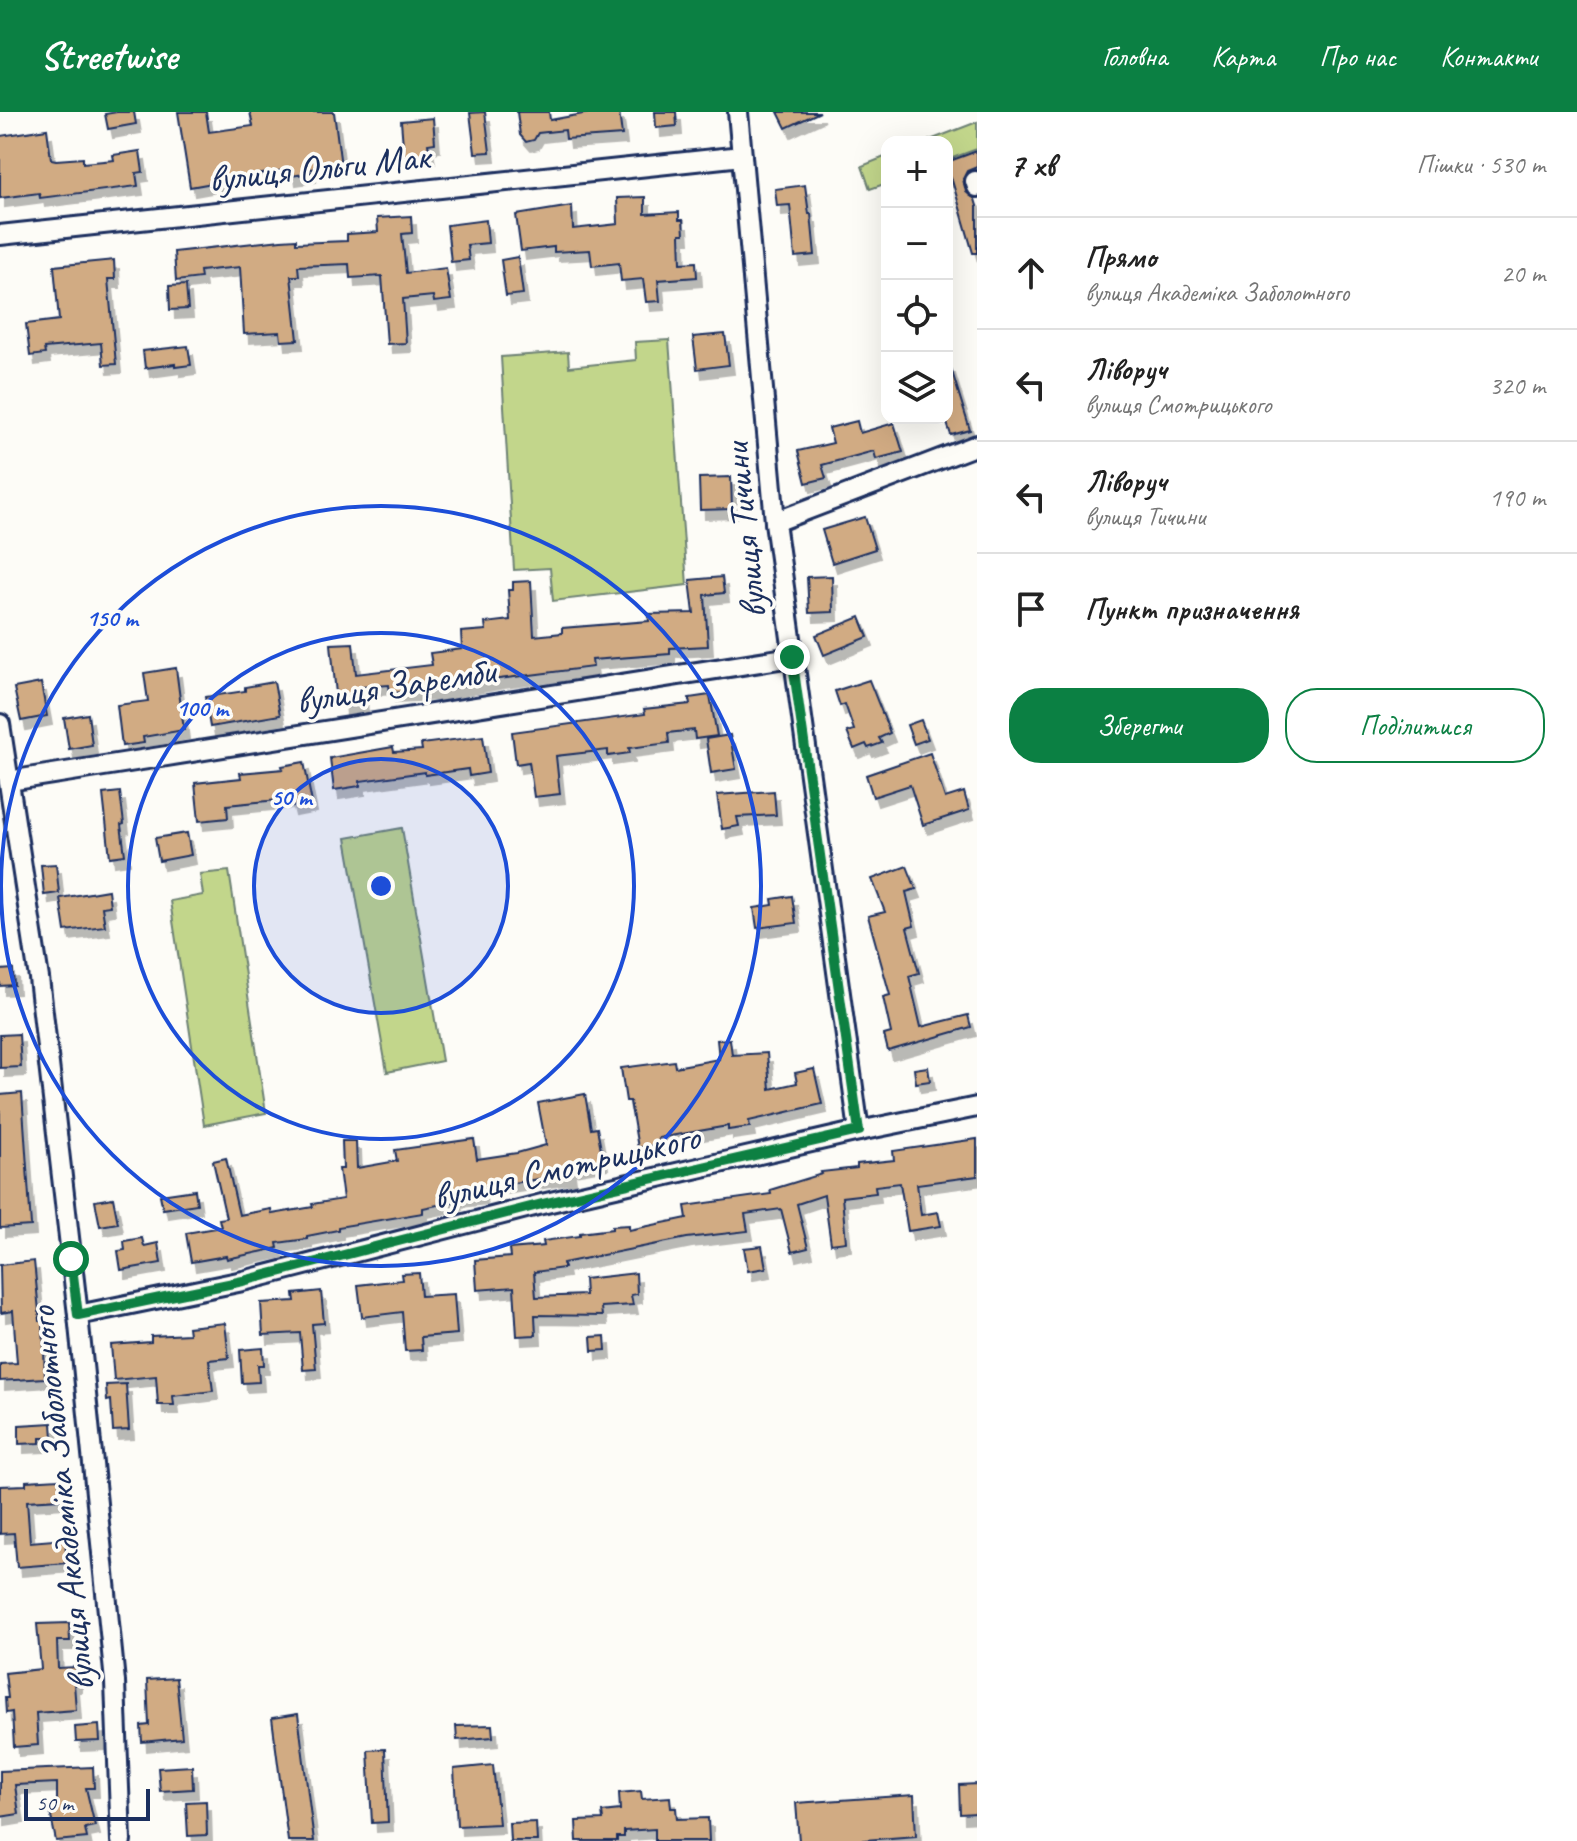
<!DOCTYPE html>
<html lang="uk">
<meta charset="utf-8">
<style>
body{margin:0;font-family:Caveat,sans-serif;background:#f6f6f6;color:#222}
.controls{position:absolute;right:24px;top:24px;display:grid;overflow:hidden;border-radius:16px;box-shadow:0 8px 32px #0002}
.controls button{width:72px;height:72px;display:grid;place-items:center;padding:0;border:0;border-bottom:2px solid #e0e0e0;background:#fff;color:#222;font:40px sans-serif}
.scale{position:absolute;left:24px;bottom:20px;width:126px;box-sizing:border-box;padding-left:8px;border:4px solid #1b2f5e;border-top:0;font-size:22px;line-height:28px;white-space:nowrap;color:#1b2f5e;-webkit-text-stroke:6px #fdfcf7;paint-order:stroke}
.stop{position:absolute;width:24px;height:24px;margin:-18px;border:6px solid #0b8043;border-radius:50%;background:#fff}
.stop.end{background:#0b8043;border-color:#fff;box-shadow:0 2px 8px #0008}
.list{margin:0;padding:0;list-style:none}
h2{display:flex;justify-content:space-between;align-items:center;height:104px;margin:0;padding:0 32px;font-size:34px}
h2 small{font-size:26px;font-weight:400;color:#767676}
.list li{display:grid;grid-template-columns:52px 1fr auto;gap:24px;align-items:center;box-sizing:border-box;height:112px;padding:0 32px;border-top:2px solid #e0e0e0}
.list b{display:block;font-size:30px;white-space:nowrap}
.list p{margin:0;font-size:26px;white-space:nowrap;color:#767676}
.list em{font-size:26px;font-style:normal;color:#767676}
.actions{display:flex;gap:16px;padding:24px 32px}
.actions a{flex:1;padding:18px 0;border:2px solid #0b8043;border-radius:32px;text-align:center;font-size:28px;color:#0b8043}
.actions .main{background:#0b8043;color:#fff}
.icon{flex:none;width:44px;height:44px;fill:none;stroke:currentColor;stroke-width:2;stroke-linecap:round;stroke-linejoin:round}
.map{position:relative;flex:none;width:977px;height:1729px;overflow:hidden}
header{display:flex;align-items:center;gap:48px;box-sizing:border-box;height:112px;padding:0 40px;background:#0b8043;color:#fff}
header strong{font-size:38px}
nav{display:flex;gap:44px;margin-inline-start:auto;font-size:28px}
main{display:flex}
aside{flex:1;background:#fff}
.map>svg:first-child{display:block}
.green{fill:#c2d68b;stroke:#6e8274;stroke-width:2}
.building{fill:#d1ab83;stroke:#1b2f5e;stroke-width:2;filter:url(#shadow)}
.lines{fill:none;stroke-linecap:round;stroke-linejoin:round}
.minor-casing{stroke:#1b2f5e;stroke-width:24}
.minor{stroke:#fdfcf7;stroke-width:18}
.route{stroke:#0b8043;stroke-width:10}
.ring{fill:none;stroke:#1d4ed8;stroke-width:4}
.labels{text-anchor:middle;stroke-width:7;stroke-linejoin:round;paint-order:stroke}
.street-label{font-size:38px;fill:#1b2f5e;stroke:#fdfcf7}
.centre{fill:#1d4ed8;stroke:#fdfcf7;stroke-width:4}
.ring-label{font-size:24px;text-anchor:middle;font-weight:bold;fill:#1d4ed8;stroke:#fdfcf7;stroke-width:7;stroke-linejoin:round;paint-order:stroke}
</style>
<header>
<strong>Streetwise</strong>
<nav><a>Головна</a><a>Карта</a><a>Про нас</a><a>Контакти</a></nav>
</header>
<main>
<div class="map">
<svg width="977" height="1729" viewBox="0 0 977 1729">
<defs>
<filter id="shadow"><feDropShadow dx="5" dy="9" stdDeviation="0" flood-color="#0004"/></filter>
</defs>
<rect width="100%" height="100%" fill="#fdfcf7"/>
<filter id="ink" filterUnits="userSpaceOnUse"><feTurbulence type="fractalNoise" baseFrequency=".0125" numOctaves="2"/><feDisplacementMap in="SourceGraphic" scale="16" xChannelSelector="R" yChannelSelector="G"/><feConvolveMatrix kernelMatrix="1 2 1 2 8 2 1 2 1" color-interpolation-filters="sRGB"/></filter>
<g filter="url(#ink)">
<g class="green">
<polygon points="977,10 977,37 947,48 947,30 925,30"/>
<polygon points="887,44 887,71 870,77 862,54"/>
<polygon points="669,228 687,473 553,489 550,456 514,458 501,245 568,240 569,255 636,248 635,230"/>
<polygon points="402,716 442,949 387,960 346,726"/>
<polygon points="229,759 266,1001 204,1013 170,789 203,783 200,762"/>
</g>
<g class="building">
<polygon points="117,0 134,0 136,12 108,17 105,2"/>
<polygon points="178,0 206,0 209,20 253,14 250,0 334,0 341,54 310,57 311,61 291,64 290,57 190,75"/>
<polygon points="485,0 490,40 475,41 470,1"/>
<polygon points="517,0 549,0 550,8 594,0 619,0 622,23 566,27 565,18 538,21 534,28 526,30 520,23"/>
<polygon points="655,0 676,0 677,14 656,16"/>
<polygon points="778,0 820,0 786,16"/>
<polygon points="433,6 435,31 428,32 430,43 404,46 401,9"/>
<polygon points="47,17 51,47 56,48 83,46 83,51 114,48 113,43 140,39 143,60 136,61 138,74 40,86 39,81 0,86 0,24"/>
<polygon points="977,39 977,55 967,59 963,67 966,80 975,87 977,94 977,141 973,141 951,65 947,66 947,50"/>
<polygon points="805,73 809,102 811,102 815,143 795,145 790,93 777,94 775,77"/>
<polygon points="645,85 645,102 679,100 679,108 683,108 684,122 680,122 681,151 696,150 697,165 658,168 660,189 646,190 643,167 621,169 619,151 592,154 590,138 554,140 554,135 521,139 516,103 572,94 573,117 618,112 617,86"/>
<polygon points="411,104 412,121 402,122 406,161 446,156 451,188 434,190 433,184 403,187 406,231 387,232 382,164 350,166 349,152 298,154 299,164 291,164 298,228 281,229 280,220 244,222 240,155 200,159 201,166 176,169 174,140 281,128 296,127 296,131 347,129 347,122 378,120 377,106"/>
<polygon points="486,108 488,131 467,133 469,148 451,150 447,113"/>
<polygon points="518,145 523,182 506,184 501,148"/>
<polygon points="114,148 115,167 108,167 116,252 103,253 101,231 44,236 45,242 30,244 26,212 59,208 54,154"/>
<polygon points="186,173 188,197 170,198 169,174"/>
<polygon points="725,222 729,253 697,257 693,225"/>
<polygon points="188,234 191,253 175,255 175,252 145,256 143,239"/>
<polygon points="947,253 950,253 970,318 951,323 947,311"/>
<polygon points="857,309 860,321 894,311 903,340 876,347 874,339 822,353 826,366 806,371 798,339 833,331 829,316"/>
<polygon points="731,365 732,397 700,398 699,366"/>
<polygon points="865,405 875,437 832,451 822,418"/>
<polygon points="832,464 833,500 809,501 807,465"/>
<polygon points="722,465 724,481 705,483 708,534 670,536 670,542 592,548 593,555 499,567 435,579 390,581 389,573 362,575 363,593 342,595 341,582 336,582 331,532 353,531 356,562 432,553 430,541 462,537 461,520 486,518 485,511 510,508 508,478 513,478 513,470 531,469 534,524 562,521 562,516 649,509 648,502 694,501 690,468"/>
<polygon points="860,505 868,525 824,543 816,523"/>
<polygon points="176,556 184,618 143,625 144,631 122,634 117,593 148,589 144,561"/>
<polygon points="869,568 890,621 879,626 882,631 868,636 866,632 854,637 847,620 854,618 845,592 840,594 835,579"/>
<polygon points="274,570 280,603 210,615 205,585 245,579 245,575"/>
<polygon points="41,571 47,604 21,609 14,576"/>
<polygon points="710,583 717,624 695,627 694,618 668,621 669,631 629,636 630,641 608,644 608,638 556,644 560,682 534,685 529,650 516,652 512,620 645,602 644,597 690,592 689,586"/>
<polygon points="88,602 92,633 69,637 64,606"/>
<polygon points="921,608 928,627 914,632 907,613"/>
<polygon points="730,623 736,657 711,661 706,627"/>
<polygon points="483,624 488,661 469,664 468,657 425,663 425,660 360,669 360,674 334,678 330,646 393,635 394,640 422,638 421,632"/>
<polygon points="930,641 945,686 964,680 969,698 923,713 910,673 873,685 866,663"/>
<polygon points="304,650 312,691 291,695 289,687 227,693 228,706 199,709 195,671 241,666 240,661 283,657 282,654"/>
<polygon points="774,679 776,703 737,705 739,714 722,717 717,683"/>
<polygon points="120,680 124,712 121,713 125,743 110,745 103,682"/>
<polygon points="187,721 191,743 159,749 155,726"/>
<polygon points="56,752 59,781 44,783 41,753"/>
<polygon points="907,754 916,777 906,780 914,814 907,816 919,861 909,864 921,915 968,903 971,915 888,939 884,923 891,921 883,885 890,883 868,804 885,800 872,767"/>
<polygon points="108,778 110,794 102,795 105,814 65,819 60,786"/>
<polygon points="792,784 796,811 757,816 754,796 773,793 772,787"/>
<polygon points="13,857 14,873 0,874 0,858"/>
<polygon points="19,922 21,955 0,956 0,923"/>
<polygon points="730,927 732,943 767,941 770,977 797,971 795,961 814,957 822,992 749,1009 750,1015 728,1018 728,1014 658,1026 659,1032 638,1036 630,989 626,989 621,956 674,949 675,955 719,947 717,928"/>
<polygon points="928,955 930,969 916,971 914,957"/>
<polygon points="22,981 31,1114 0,1116 0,983"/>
<polygon points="585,982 591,1017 597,1016 603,1048 570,1054 571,1062 481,1076 482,1083 456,1086 457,1089 423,1096 423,1101 338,1115 338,1118 307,1124 307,1127 277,1131 278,1136 227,1147 226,1144 191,1150 186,1121 221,1115 219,1107 226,1106 213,1049 226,1046 239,1103 271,1097 272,1102 313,1095 312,1092 343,1087 339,1057 343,1057 342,1029 356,1029 357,1056 397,1049 395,1038 474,1027 477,1047 517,1041 546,1033 538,991"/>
<polygon points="977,1027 977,1064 917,1072 921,1103 938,1100 941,1114 908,1119 900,1071 875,1074 876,1081 842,1085 846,1130 831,1132 824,1083 797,1092 808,1136 792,1140 781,1097 745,1102 748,1119 687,1126 563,1151 564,1156 534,1160 536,1185 585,1183 584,1167 636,1161 637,1182 631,1183 633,1193 601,1195 602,1204 535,1203 536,1223 517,1224 514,1175 477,1178 475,1148 510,1145 509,1137 544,1134 543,1129 580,1124 580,1121 612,1117 612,1114 629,1113 629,1118 687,1106 685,1094 771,1082 770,1078 822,1062 821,1060 857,1056 857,1052 894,1048 893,1039"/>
<polygon points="195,1078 197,1092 163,1097 160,1083"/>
<polygon points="113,1086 118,1111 100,1114 95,1089"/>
<polygon points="142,1126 144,1134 158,1131 161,1151 121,1158 118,1139 125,1138 124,1129"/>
<polygon points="762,1134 766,1156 748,1159 744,1136"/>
<polygon points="34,1149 40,1209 43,1209 45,1266 0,1269 0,1252 17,1251 13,1199 1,1201 0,1153"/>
<polygon points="419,1161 421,1184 454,1182 457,1222 421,1225 422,1238 405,1239 402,1200 362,1205 358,1173 402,1168 401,1162"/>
<polygon points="321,1179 324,1211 312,1212 316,1257 303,1258 300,1221 263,1223 261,1191 295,1189 294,1182"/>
<polygon points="225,1211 229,1246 209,1248 213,1279 173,1284 174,1293 158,1293 156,1264 114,1268 111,1233 151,1230 151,1224 189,1222 188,1215"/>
<polygon points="605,1224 606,1238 592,1239 591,1225"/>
<polygon points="263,1236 264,1253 258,1253 259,1270 242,1271 240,1238"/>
<polygon points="126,1272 129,1318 113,1319 111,1288 107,1289 106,1273"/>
<polygon points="52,1311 53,1326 40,1326 40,1331 19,1332 19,1313"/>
<polygon points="59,1367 60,1387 27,1389 30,1430 65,1427 67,1451 17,1455 14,1421 0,1422 0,1374 26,1373 26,1369"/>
<polygon points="69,1511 70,1529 57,1529 58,1556 76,1555 77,1571 74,1571 76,1598 36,1601 38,1633 14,1635 12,1600 6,1601 5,1586 8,1586 5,1561 41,1557 37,1512"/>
<polygon points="176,1566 182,1626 142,1630 141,1614 149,1613 147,1568"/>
<polygon points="298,1602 314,1729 288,1729 272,1606"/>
<polygon points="99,1613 100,1629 76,1630 75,1615"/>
<polygon points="492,1613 493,1625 457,1628 456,1614"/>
<polygon points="385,1637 388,1710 372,1711 368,1638"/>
<polygon points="493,1653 499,1712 457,1714 454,1657"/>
<polygon points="192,1654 193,1677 160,1679 158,1656"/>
<polygon points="93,1655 94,1676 86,1676 95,1714 85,1716 87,1726 56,1729 50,1700 57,1698 57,1671 15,1673 19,1702 0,1705 0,1659"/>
<polygon points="977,1672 977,1701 960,1702 959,1673"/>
<polygon points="641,1679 642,1687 670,1685 671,1696 676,1696 677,1707 708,1706 709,1729 655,1729 655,1717 624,1719 624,1725 617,1725 617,1729 577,1729 576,1709 603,1708 602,1700 620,1698 619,1681"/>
<polygon points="914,1683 916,1724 852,1729 799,1729 796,1691"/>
<polygon points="206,1689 207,1723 188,1724 186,1690"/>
<polygon points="536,1710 537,1729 510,1729 509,1711"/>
</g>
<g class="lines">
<g class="minor-casing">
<g id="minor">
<polyline points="738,0 775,410 859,1019"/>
<polyline points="975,69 977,75"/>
<polyline points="0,123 742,44"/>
<polyline points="775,410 977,333"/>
<polyline points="0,612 39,866 78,1203 115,1570 121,1729"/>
<polyline points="9,669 792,545"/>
<polyline points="78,1203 243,1169 542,1092 859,1019 977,995"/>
</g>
</g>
<use href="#minor" class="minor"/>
</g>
</g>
<g class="lines" filter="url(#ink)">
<polyline class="route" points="71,1147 78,1203 243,1169 542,1092 859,1019 792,545"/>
</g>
<circle cx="381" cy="774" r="127" fill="#1d4ed8" fill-opacity=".12"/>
<g class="ring">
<circle cx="381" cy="774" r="127"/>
<circle cx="381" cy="774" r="253"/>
<circle cx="381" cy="774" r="380"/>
</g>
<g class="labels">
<g class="street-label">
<text transform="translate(319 55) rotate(-6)" y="13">вулиця Ольги Мак</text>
<text transform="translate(744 419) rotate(-96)" y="13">вулиця Тичини</text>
<text transform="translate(395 573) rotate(-9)" y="13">вулиця Заремби</text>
<text transform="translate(566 1054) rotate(-13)" y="13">вулиця Смотрицького</text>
<text transform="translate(61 1387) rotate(-96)" y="13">вулиця Академіка Заболотного</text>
</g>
</g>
<circle cx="381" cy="774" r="12" class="centre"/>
<g class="ring-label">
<text x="112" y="514">150 m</text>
<text x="202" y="604">100 m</text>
<text x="291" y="693">50 m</text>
</g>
</svg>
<div class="controls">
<button>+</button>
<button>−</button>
<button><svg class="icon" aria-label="locate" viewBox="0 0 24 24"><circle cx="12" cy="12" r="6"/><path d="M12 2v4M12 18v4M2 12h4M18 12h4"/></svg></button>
<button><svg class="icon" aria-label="layers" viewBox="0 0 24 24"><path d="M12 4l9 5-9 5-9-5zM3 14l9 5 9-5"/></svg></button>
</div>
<div class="scale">50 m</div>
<div class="stop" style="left:71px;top:1147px"></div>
<div class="stop end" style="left:792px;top:545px"></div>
</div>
<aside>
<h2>7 хв<small>Пішки · 530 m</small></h2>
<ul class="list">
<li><svg class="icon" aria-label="ahead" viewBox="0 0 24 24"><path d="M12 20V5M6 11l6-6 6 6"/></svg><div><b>Прямо</b><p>вулиця Академіка Заболотного</p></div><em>20 m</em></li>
<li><svg class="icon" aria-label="left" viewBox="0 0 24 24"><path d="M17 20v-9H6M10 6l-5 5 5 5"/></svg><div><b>Ліворуч</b><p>вулиця Смотрицького</p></div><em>320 m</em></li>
<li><svg class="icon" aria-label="left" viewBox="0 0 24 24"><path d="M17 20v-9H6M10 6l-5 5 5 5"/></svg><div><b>Ліворуч</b><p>вулиця Тичини</p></div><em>190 m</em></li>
<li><svg class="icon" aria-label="arrive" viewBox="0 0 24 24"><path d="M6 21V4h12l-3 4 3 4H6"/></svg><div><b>Пункт призначення</b></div></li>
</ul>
<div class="actions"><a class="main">Зберегти</a><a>Поділитися</a></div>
</aside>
</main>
